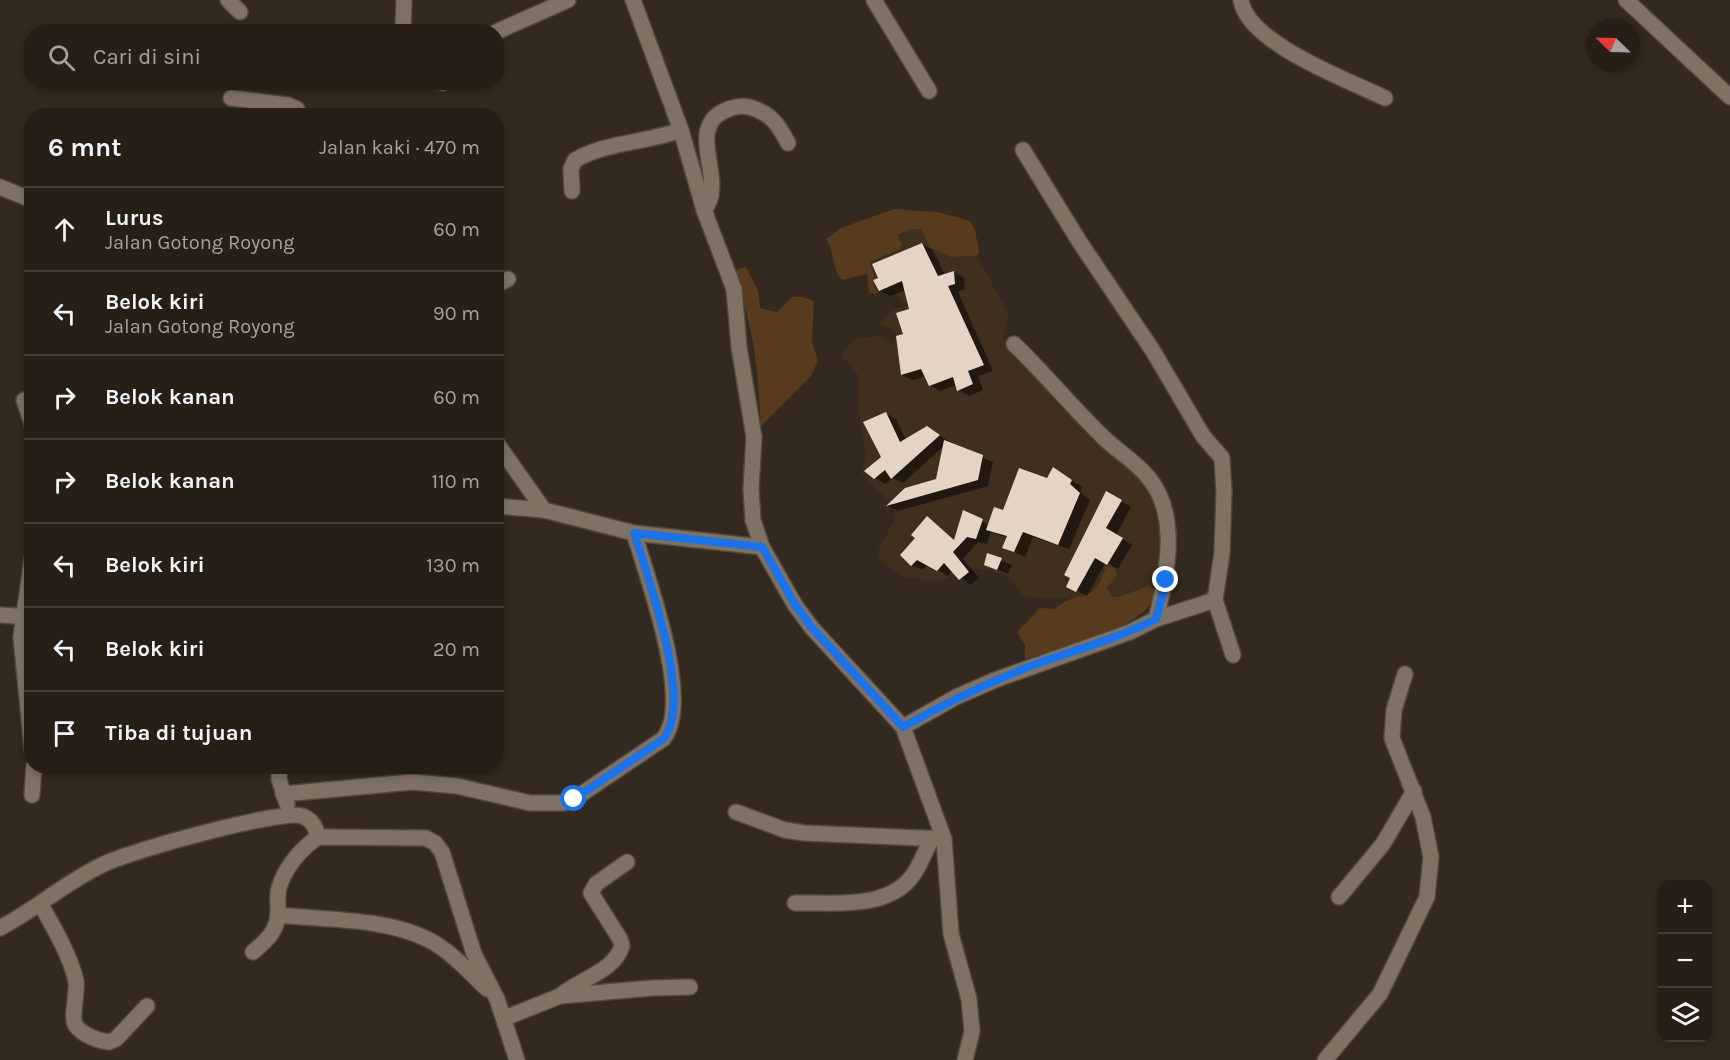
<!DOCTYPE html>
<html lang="id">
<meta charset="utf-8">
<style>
body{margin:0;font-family:Karla,sans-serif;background:#332c23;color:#f1f3f6}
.controls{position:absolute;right:18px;bottom:18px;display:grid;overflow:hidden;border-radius:12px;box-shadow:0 3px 9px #0003}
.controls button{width:54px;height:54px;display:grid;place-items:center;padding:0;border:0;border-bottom:2px solid #433d35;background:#271f16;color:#f1f3f6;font:30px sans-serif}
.compass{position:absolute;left:1586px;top:18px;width:54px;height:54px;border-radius:50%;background:#271f16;box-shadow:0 3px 9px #0003;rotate:293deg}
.stop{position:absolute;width:18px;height:18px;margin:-14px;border:4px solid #1a73e8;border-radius:50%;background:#fff}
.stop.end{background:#1a73e8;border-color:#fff;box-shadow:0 2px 6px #0008}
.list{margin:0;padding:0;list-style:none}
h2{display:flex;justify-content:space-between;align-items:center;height:78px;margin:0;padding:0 24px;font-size:26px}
h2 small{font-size:20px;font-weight:400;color:#a4a2a1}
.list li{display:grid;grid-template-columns:39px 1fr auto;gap:18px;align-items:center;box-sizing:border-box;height:84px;padding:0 24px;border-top:2px solid #433d35}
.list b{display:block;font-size:22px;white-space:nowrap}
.list p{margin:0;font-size:20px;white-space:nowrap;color:#a4a2a1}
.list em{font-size:20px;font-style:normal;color:#a4a2a1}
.icon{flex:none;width:33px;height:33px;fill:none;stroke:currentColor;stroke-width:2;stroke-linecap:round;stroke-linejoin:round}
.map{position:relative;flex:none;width:1730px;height:1060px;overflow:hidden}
.search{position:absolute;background:#271f16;box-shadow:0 3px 9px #0003;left:24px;top:24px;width:480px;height:66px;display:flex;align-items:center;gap:15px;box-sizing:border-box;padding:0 21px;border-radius:24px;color:#a4a2a1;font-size:22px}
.panel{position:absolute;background:#271f16;box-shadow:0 3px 9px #0003;left:24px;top:108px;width:480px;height:666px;border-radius:24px}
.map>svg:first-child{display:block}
.built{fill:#3f2f1f}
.green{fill:#573b1c}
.shadow{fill:#0007}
.building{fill:#e3d4c6}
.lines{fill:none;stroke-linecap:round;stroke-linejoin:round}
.minor-casing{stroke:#50473e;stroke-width:18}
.minor{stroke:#7f7265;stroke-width:15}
.route{stroke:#1a73e8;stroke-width:8}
</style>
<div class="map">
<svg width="1730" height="1060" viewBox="0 0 1730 1060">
<rect width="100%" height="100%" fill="#34291e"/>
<polygon class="built" points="911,229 921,229 930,248 950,257 977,256 1009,315 1003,338 1016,354 1136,469 1154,496 1162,556 1156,591 1148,585 1122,596 1113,597 1106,588 1095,589 1077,598 1035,598 1023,596 1013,580 1002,573 971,568 945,579 932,581 903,577 877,558 879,548 895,519 895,507 862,474 866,454 858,407 858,375 841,355 854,339 879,336 894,344 896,336 891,328 880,325 881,320 894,310 910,306 909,302 902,303 895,289 878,293 872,280 873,272 870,262 898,250 897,234"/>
<g class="green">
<path d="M894,209L938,212L970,221L975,230L979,252L977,256L950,257L930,248L921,229H911L897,235L902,245L898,250L870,262L874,277L872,280L878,293L873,294L869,292L867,274L842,280C831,269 835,251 826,239L841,228Z"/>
<path d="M746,267L758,291L760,308L777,312L792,297H803L814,301L812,342L818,361L811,376L761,426C758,373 754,320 732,271Z"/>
<path d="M1106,567H1114L1117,575L1107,588L1113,597L1122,596L1149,585L1156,591C1152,628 1056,649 1025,659V645L1017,632L1040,608L1055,609C1067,596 1084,599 1095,589C1100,585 1103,573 1106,567Z"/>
</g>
<g class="shadow">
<polygon points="922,244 933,250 945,275 954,272 964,278 965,289 958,292 993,371 978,376 983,390 969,396 959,390 957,385 940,391 930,385 926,376 913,380 902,375 905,335 911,310 906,290 890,296 880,290"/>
<polygon points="885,413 896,419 906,440 938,434 949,442 993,462 988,486 898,511 889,506 906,490 938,480 944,446 903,483 893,478 885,484 875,478 882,458"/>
<polygon points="1064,475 1082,487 1080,492 1090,500 1069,549 1033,537 1025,557 1004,547 1008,538 991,532 987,544 978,542 963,559 979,578 970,585 953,570 948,576 928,565 922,570 912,565 917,538 927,518 955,540 964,512 989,525 1048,480"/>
<polygon points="1121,501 1131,507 1116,535 1132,545 1118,569 1106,562 1087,596 1068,586"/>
<polygon points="988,555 1012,565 1008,574 985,564"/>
</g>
<g class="building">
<polygon points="922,243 938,276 954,271 955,284 948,286 984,365 968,371 973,384 957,391 953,377 929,386 921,369 901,375 896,336 903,334 896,313 909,309 902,281 879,291 873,280 878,278 872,264"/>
<polygon points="886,412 900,442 927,426 940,435 891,479 885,470 874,479 864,471 881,457 863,422"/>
<polygon points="944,440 983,455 978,480 886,506 905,488 936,479"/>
<polygon points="1053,467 1072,480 1070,484 1080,493 1058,545 1023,532 1014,552 1002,548 1007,536 986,530 994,507 1003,510 1019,468 1047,478"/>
<polygon points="1106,491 1122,500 1106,528 1123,538 1107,565 1095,558 1076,592 1066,587 1070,578 1064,575"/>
<polygon points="963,510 983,519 976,539 967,537 953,552 969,572 959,580 944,563 937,571 917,560 911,566 900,555 915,538 911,535 927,516 954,540"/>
<polygon points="987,553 1002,558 997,570 984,565"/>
</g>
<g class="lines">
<g class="minor-casing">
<g id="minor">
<polyline points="228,0 240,12"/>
<polyline points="633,0 681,130 704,210 734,289 739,347 754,437 751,489 753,520 762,547 795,605 812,628 903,727 944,839 951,934 969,999 972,1031 965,1060"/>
<polyline points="874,0 929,91"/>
<path d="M1241,0C1247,43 1348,80 1385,98"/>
<polyline points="1626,0 1730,97"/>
<polyline points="403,32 404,0"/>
<polyline points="496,32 568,0"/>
<polyline points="442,82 443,83"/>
<polyline points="231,98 288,105 297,109 300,116"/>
<polyline points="1023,150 1079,241 1153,351 1203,436 1222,458 1224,492 1222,553 1215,600"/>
<polyline points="0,187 32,200"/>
<path d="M572,191L571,169L575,160C609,141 646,143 681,130"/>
<path d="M704,210C728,182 686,132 722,112C730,108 740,105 749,107C771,113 778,124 788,143"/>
<polyline points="496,285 508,279"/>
<path d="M1014,344C1045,374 1072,407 1103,437C1117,451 1135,461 1148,477C1180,514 1167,576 1156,619"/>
<polyline points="24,400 32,424"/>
<polyline points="496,442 544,510"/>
<polyline points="496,506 544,510 634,533 762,547"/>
<polyline points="32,558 21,637 32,749"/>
<polyline points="0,615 32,617"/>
<polyline points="903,727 956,697 995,680 1130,632 1156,619 1215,600 1233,655"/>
<polyline points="279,766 279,779 287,804"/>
<path d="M283,794L412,782L457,786L530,803H563L574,799L663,739C694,703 647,577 634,533"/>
<polyline points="32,795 34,766"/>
<polyline points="736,812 785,830 804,833 944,839"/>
<polyline points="1339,897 1383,844 1414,791"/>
<path d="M795,903C832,902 883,910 910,879C919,869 925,851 932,838"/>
<path d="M41,905C53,926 71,957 76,981C78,993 70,1018 76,1026C83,1035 98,1041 109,1042L116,1039L147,1006"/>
<path d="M278,915C324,920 385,918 427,939C450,950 468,971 487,989"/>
<path d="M0,928C36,909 66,882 102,865C126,852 281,809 302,816C312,819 316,827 318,837"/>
<path d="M253,952C267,940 278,931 278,911C278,903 277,895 279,888C285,867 301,849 318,837L426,838L435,843L442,852L474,954L497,999L517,1060"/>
<path d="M560,996C579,979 614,972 622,946L620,939L591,893L596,884L627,862"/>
<polyline points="505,1018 560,996 652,988 690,987"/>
<polyline points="1325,1060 1380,994 1427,897 1431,857 1423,817 1392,738 1394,710 1405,674"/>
</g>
</g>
<use href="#minor" class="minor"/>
</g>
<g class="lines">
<path class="route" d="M574,799L663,739C694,703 647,576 634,533L762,547L795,605L812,628L903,727C949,701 995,679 1044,661C1082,648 1120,637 1156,619L1166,580"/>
</g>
</svg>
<div class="controls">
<button>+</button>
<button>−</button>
<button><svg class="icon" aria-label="layers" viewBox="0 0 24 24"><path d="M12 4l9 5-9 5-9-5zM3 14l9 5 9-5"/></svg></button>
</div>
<svg class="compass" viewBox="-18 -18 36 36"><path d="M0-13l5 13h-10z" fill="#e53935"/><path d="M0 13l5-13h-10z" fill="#a4a2a1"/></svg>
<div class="stop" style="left:574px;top:799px"></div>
<div class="stop end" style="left:1166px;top:580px"></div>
<div class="search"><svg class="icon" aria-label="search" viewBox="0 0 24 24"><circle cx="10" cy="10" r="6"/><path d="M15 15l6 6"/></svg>Cari di sini</div>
<section class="panel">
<h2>6 mnt<small>Jalan kaki · 470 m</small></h2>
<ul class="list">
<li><svg class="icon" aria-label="ahead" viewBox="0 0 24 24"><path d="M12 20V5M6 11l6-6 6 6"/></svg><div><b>Lurus</b><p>Jalan Gotong Royong</p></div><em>60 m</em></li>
<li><svg class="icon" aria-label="left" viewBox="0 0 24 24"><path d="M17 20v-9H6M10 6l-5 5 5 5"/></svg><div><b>Belok kiri</b><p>Jalan Gotong Royong</p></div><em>90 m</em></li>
<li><svg class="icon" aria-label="right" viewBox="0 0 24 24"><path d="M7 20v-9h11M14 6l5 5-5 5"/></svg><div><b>Belok kanan</b></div><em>60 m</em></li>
<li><svg class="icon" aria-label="right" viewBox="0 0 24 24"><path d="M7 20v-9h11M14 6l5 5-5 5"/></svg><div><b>Belok kanan</b></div><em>110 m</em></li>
<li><svg class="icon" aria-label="left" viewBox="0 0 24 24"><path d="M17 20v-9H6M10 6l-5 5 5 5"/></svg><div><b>Belok kiri</b></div><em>130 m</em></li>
<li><svg class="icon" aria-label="left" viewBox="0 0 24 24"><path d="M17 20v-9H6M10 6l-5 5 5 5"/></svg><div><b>Belok kiri</b></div><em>20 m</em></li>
<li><svg class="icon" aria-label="arrive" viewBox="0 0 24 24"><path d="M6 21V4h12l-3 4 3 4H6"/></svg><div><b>Tiba di tujuan</b></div></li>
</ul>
</section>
</div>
